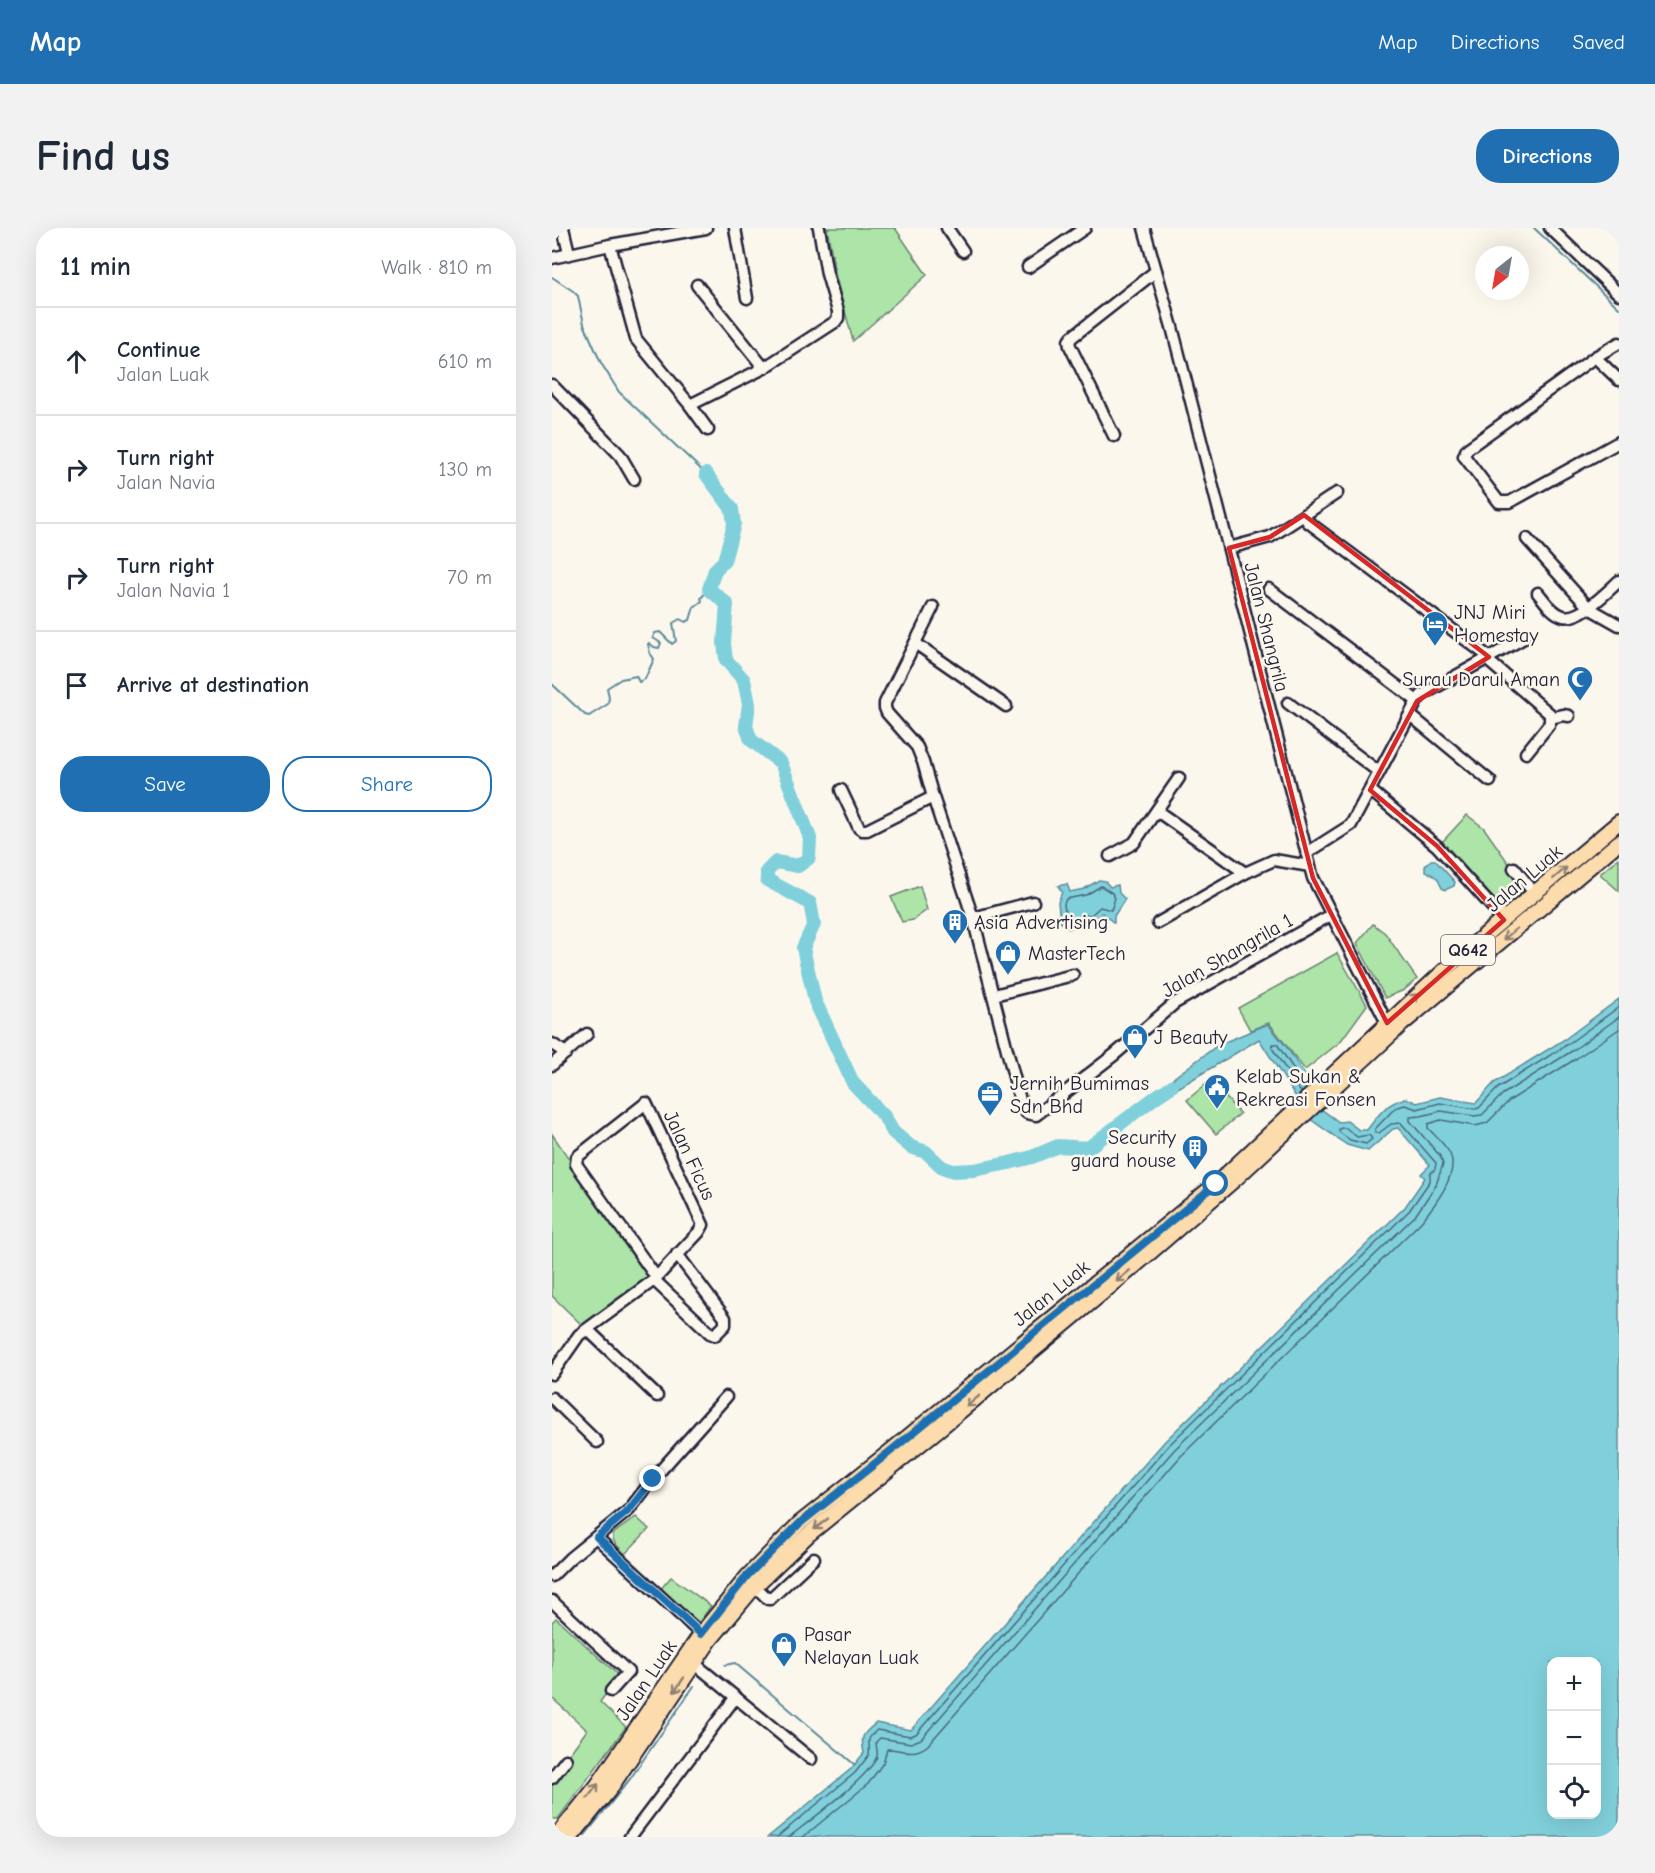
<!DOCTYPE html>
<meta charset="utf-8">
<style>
body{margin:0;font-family:"Comic Neue",sans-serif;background:#f2f2f3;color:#1f2937}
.controls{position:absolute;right:18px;bottom:18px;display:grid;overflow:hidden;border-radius:12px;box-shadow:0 6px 24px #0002}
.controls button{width:54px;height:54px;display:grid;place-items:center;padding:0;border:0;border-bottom:2px solid #e0e1e3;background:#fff;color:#1f2937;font:30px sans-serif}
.compass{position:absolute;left:923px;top:18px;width:54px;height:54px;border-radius:50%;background:#fff;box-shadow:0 6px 24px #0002;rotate:211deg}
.stop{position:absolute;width:18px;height:18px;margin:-14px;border:4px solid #1f6fb2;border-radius:50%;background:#fff}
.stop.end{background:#1f6fb2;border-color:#fff;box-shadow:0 2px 6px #0008}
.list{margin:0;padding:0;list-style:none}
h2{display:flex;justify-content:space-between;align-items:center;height:78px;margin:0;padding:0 24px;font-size:26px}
h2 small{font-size:20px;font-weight:400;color:#747a83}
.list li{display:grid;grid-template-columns:39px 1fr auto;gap:18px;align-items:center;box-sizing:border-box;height:108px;padding:0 24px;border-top:2px solid #e0e1e3}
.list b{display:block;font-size:22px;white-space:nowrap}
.list p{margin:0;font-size:20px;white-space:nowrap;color:#747a83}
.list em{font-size:20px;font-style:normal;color:#747a83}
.actions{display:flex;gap:12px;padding:18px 24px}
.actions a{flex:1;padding:14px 0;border:2px solid #1f6fb2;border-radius:24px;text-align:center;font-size:21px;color:#1f6fb2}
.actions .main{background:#1f6fb2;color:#fff}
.icon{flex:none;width:33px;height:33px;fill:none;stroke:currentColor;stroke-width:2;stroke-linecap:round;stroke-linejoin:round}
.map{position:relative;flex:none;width:1067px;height:1609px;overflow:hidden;border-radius:24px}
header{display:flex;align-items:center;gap:36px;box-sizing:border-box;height:84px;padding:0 30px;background:#1f6fb2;color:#fff}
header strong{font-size:28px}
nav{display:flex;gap:33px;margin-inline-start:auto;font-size:21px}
.intro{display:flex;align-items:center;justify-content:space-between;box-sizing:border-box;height:144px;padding:0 36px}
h1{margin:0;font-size:42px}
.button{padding:15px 27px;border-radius:24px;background:#1f6fb2;color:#fff;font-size:21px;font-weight:700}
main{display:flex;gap:36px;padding:0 36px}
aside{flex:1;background:#fff;border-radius:24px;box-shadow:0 6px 24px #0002}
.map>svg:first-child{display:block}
.green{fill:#ade4a8;stroke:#688372;stroke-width:1.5}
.water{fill:#80d0db;stroke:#5a8a9b;stroke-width:1.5;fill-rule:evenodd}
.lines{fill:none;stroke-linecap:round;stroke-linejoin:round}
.shore{stroke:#48687b;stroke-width:1.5}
.stream{stroke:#5a8a9b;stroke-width:2}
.river{stroke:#80d0db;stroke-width:14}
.minor-casing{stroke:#22223b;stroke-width:15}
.major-casing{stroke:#22223b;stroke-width:18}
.minor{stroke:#fbf7ec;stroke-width:10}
.major{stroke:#fcdcac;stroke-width:14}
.oneway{stroke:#8f7f74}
.route{stroke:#1f6fb2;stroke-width:8}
.marked{fill:none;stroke:#d62828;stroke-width:4.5;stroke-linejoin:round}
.labels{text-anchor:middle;stroke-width:5;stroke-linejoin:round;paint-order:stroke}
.shield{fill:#fbf7ec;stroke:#636270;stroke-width:1.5}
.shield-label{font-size:18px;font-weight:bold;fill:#22223b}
.poi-label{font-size:20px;fill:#22223b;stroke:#fbf7ec;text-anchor:start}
.street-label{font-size:20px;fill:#22223b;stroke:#fbf7ec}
</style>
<header>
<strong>Map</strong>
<nav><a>Map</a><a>Directions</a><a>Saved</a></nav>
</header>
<div class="intro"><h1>Find us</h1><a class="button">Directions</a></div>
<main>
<aside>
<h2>11 min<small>Walk · 810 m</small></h2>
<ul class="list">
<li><svg class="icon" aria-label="ahead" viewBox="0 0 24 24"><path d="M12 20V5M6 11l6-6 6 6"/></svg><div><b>Continue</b><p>Jalan Luak</p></div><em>610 m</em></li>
<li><svg class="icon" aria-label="right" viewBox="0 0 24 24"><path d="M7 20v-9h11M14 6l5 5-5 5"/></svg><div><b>Turn right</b><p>Jalan Navia</p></div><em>130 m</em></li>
<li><svg class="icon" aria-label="right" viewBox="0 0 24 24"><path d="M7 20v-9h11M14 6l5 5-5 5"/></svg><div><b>Turn right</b><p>Jalan Navia 1</p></div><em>70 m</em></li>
<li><svg class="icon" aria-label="arrive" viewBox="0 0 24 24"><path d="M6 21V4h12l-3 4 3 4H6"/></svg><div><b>Arrive at destination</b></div></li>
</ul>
<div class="actions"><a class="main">Save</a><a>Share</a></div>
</aside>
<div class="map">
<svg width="1067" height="1609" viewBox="0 0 1067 1609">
<rect width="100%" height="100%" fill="#fbf7ec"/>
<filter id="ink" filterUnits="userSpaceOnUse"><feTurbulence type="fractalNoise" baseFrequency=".0167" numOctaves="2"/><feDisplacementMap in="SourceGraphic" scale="12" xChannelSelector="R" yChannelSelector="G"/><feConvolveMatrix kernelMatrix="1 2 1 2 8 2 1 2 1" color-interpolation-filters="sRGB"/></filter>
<g filter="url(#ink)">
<g class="green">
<polygon points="275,0 343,0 375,47 301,113 284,50"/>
<polygon points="915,587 932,600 974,660 950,680 890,614"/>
<polygon points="1067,630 1067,663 1049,647 1049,645"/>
<polygon points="368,658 375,682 361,692 350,694 339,669"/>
<polygon points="821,696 833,705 865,751 852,762 833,770 805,715"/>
<polygon points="785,725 815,777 788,814 753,842 717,795 698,802 686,780"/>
<polygon points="659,852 688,886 664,906 635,872"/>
<polygon points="0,906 92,1039 96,1051 31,1098 0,1068"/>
<path d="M84,1289L97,1301L73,1326C68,1320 59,1314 61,1306Z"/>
<polygon points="119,1349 159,1378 145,1397 107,1363"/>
<polygon points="4,1390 64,1445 64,1452 48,1474 74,1499 6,1591 2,1591 0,1590 0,1555 15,1529 35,1502 0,1470 0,1394"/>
</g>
<g class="water">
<polygon points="879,632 883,632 903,654 902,658 893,662 890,660 885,650 873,642 873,638"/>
<polygon points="547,652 553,653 558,659 566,657 567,665 573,671 562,688 562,695 550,685 540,694 533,692 517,701 508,694 506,674 510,664 506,658 515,656 518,664 532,661"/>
<path d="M1067,771V1609H216L299,1541L312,1525C308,1507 311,1506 324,1495L359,1502L613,1213L853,979L873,950L869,946L878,937L846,900L841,901L816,923L795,917L758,891L707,811L626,860L605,868L612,857L666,817L716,796L736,821L756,852L769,881L787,894L795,893L807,902H815C828,885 833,876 854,870L865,875L888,869L924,875L942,855L1013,811ZM999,1434H1044V1586H999Z"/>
</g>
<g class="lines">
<g class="shore">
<polygon points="549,658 560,665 563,670 559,682 548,679 539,687 531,687 519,693 514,691 512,676 514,671 534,667"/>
<polyline points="750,864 748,863 720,820 721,816 725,816 750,854 753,861"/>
<polygon points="790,900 794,900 805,909 817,907 820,911 814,916 798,912 787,904 787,901"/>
<path d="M225,1609L303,1545L317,1527C319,1513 312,1513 325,1502L358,1508L364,1506L617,1217L857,983L878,953V946L883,941L884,935L849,895L839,896L827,905H823V901L843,880L853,877L865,881L888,875L923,881L927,880L946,860L1016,816L1067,779"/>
<path d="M237,1609C256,1594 319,1548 325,1528C326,1524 324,1519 324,1514L328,1510L359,1515L369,1511L622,1222L863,988L884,957L891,936L888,928L858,893V889L869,888L889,883L922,888L930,887L951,866L1020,823L1067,789"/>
<path d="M251,1609L316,1556L331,1535L335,1521C351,1521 362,1529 376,1517L629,1228L869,994C881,979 908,946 898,926C893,916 883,908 876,900V896L889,892L923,898L935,895L957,873L1025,830L1067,801"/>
</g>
<g class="stream">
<polyline points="982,0 1067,80"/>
<polyline points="0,49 21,63 26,68 32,96 49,135 67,164 154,246"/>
<polyline points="0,456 33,487 37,488 56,476 57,469 55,460 69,451 84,448 87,454 93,451 102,431 98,425 96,416 97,415 102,419 107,420 109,415 101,410 103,405 108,404 120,416 124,413 121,395 128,391 134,394 138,392 142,379 150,373 149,370 157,361"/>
<polyline points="173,1437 183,1435 303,1537"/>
<polyline points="33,1607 78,1551 142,1458"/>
</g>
<polyline class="river" points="154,246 180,281 182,296 172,333 163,342 157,361 175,376 172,415 174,432 192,452 197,476 194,498 199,512 229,535 258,610 257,630 246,638 224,634 215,643 215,652 258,675 262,696 251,720 263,773 301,855 332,888 341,904 359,919 374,924 390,939 401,943 422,942 457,935 480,929 506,918 536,920 605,868 620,858"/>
<g class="minor-casing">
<g id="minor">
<polyline points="11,0 17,25"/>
<polyline points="183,0 195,70"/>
<polyline points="395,0 411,23"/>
<polyline points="592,0 620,99 761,650 835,795"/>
<polyline points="998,0 1067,66"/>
<polyline points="58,17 84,111 138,177 156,202"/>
<polyline points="0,30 58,17 154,0"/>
<polyline points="476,39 533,0"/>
<polyline points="145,57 212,140"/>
<polyline points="1067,115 1043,129 1067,152"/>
<polyline points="1043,129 915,221 912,228 947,274 958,274 1067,214"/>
<polyline points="0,157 68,227 82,251"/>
<polyline points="138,177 212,140 283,94 286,90 286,83 275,46 267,0"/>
<polyline points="562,208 518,118 517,113 520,109 604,43"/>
<polyline points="752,287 785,265"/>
<polyline points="975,311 1037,380 1067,397"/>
<polyline points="677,320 718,309 752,287 756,294 937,429"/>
<polyline points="717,361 865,473"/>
<path d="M986,365C993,373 1000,385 1011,388C1027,393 1055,364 1067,353"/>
<polyline points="381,379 333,475 333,480 335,485 365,519 371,534 381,569 421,690 470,880 475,885 484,887 562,827 623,775 779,687"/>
<polyline points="363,415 454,478"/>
<polyline points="934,431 998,486 998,495 995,499 974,525"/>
<polyline points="736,475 827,544"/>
<polyline points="858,487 938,553"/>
<polyline points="999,490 1011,487 1017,488"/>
<polyline points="289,562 307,600 310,602 315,602 381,569"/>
<polyline points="818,562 885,618 952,692"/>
<polyline points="605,583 693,645 722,632 758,638"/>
<polyline points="755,625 799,597 865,473 870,467 972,410"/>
<polyline points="558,628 582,615 627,550"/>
<polyline points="962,640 983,666"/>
<polyline points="421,690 481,674"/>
<polyline points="606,695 693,645"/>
<polyline points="442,767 521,747"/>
<polyline points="0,816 14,825"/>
<polyline points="0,837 35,806"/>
<polyline points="102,1052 158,1105 163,1107 173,1097 173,1090 125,1026"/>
<polyline points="36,1102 105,1168"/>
<polyline points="0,1146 27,1107 102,1052 147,1004 151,997 94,875 25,929 24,936 104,1049"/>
<polyline points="0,1170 45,1214"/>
<polyline points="44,1309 149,1406"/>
<polyline points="0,1348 18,1330 77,1282 101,1251 174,1169"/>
<polyline points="203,1358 216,1371 218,1371 262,1330"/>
<polyline points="0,1373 76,1444 59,1463"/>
<polyline points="142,1435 259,1531"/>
<polyline points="0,1550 14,1532"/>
<polyline points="78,1609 183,1470"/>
</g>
</g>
<g class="major-casing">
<g id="major">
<polyline points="4,1609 45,1558 149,1406 196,1348 248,1295 340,1222 664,956 908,728 1067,594"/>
<polyline points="19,1609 57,1562 158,1412 203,1358 257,1306 388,1200 580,1040 682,952 850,796 1067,614"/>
</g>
</g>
<use href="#minor" class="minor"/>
<use href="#major" class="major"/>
</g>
<defs><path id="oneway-shaft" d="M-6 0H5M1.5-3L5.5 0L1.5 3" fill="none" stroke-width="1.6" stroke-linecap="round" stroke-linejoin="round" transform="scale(1.5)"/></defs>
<g class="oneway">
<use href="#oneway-shaft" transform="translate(1008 645) rotate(-41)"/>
<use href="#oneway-shaft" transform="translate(958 706) rotate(140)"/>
<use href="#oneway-shaft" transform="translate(860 772) rotate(-42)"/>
<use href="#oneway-shaft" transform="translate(571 1048) rotate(140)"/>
<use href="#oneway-shaft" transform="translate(421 1173) rotate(140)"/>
<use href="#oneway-shaft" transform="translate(269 1296) rotate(142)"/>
<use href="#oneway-shaft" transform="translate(127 1457) rotate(124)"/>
<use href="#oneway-shaft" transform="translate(41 1563) rotate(-52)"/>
</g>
</g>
<g class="lines" filter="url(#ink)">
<polyline class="route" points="101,1251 77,1282 45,1309 149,1406 195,1348 248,1295 340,1222 664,956"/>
</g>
<path class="marked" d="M752,287L937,429L865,473L818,562L885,618L952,692L835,795L761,650L677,320L718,309Z"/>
<defs>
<g id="hotel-pin" transform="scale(1.35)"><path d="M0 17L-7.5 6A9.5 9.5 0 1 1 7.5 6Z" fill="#1f6fb2" stroke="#fbf7ec"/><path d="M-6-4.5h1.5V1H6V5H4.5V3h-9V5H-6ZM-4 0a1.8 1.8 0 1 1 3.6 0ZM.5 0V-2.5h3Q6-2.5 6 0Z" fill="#fff"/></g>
<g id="mosque-pin" transform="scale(1.35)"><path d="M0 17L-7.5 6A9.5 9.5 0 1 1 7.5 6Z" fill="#1f6fb2" stroke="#fbf7ec"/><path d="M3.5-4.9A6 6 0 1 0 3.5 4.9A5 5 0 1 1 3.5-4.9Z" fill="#fff"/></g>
<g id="building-pin" transform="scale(1.35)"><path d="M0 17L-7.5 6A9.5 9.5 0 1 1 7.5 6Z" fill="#1f6fb2" stroke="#fbf7ec"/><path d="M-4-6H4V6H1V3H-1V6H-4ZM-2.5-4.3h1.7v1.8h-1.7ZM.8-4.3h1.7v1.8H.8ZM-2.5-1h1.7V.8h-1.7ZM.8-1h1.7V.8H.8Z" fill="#fff"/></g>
<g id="shop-pin" transform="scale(1.35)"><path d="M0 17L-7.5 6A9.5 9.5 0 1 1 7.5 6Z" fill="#1f6fb2" stroke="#fbf7ec"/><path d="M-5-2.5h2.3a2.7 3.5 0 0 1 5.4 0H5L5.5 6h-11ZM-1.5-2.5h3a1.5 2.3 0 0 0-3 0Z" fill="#fff"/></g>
<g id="civic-pin" transform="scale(1.35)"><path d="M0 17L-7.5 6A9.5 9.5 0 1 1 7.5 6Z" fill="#1f6fb2" stroke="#fbf7ec"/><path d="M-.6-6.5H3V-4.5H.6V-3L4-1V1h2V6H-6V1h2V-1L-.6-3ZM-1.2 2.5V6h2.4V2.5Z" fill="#fff"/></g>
<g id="office-pin" transform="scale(1.35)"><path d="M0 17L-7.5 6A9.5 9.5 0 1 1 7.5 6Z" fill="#1f6fb2" stroke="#fbf7ec"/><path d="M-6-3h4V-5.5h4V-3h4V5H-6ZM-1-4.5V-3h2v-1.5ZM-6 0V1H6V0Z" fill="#fff"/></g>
</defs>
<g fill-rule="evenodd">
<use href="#hotel-pin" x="883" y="396"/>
<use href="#mosque-pin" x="1028" y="451"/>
<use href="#building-pin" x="403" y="694"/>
<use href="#shop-pin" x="456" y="725"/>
<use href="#shop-pin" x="583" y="809"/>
<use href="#civic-pin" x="665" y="859"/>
<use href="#office-pin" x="438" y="866"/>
<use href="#building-pin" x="643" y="920"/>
<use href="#shop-pin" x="232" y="1417"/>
</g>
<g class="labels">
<rect class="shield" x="889" y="707" width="54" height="30" rx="4.5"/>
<g class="shield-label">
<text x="916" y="728">Q642</text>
</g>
<g class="poi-label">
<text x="902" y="391">JNJ Miri<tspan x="902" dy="23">Homestay</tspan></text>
<text x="1008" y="458" text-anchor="end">Surau Darul Aman</text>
<text x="422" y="701">Asia Advertising</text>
<text x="476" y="732">MasterTech</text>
<text x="602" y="816">J Beauty</text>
<text x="684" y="855">Kelab Sukan &amp;<tspan x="684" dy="23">Rekreasi Fonsen</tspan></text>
<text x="458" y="862">Jernih Bumimas<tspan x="458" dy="23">Sdn Bhd</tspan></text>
<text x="624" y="916" text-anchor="end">Security<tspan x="624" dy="23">guard house</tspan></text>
<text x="252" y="1413">Pasar<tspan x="252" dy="23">Nelayan Luak</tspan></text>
</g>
<g class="street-label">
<text transform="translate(715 399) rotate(76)" y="7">Jalan Shangrila</text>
<text transform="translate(972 650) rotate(-40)" y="7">Jalan Luak</text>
<text transform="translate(675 727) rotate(-30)" y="7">Jalan Shangrila 1</text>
<text transform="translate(138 927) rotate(65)" y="7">Jalan Ficus</text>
<text transform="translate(499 1065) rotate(-39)" y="7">Jalan Luak</text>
<text transform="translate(94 1452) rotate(-56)" y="7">Jalan Luak</text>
</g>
</g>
</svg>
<div class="controls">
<button>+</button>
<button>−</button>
<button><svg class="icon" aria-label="locate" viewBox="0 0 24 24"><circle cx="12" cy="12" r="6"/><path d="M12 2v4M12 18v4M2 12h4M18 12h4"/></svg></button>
</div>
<svg class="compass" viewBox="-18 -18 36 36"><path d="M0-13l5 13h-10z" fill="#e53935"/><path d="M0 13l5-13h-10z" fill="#747a83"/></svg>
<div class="stop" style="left:664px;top:956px"></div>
<div class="stop end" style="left:101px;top:1251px"></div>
</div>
</main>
